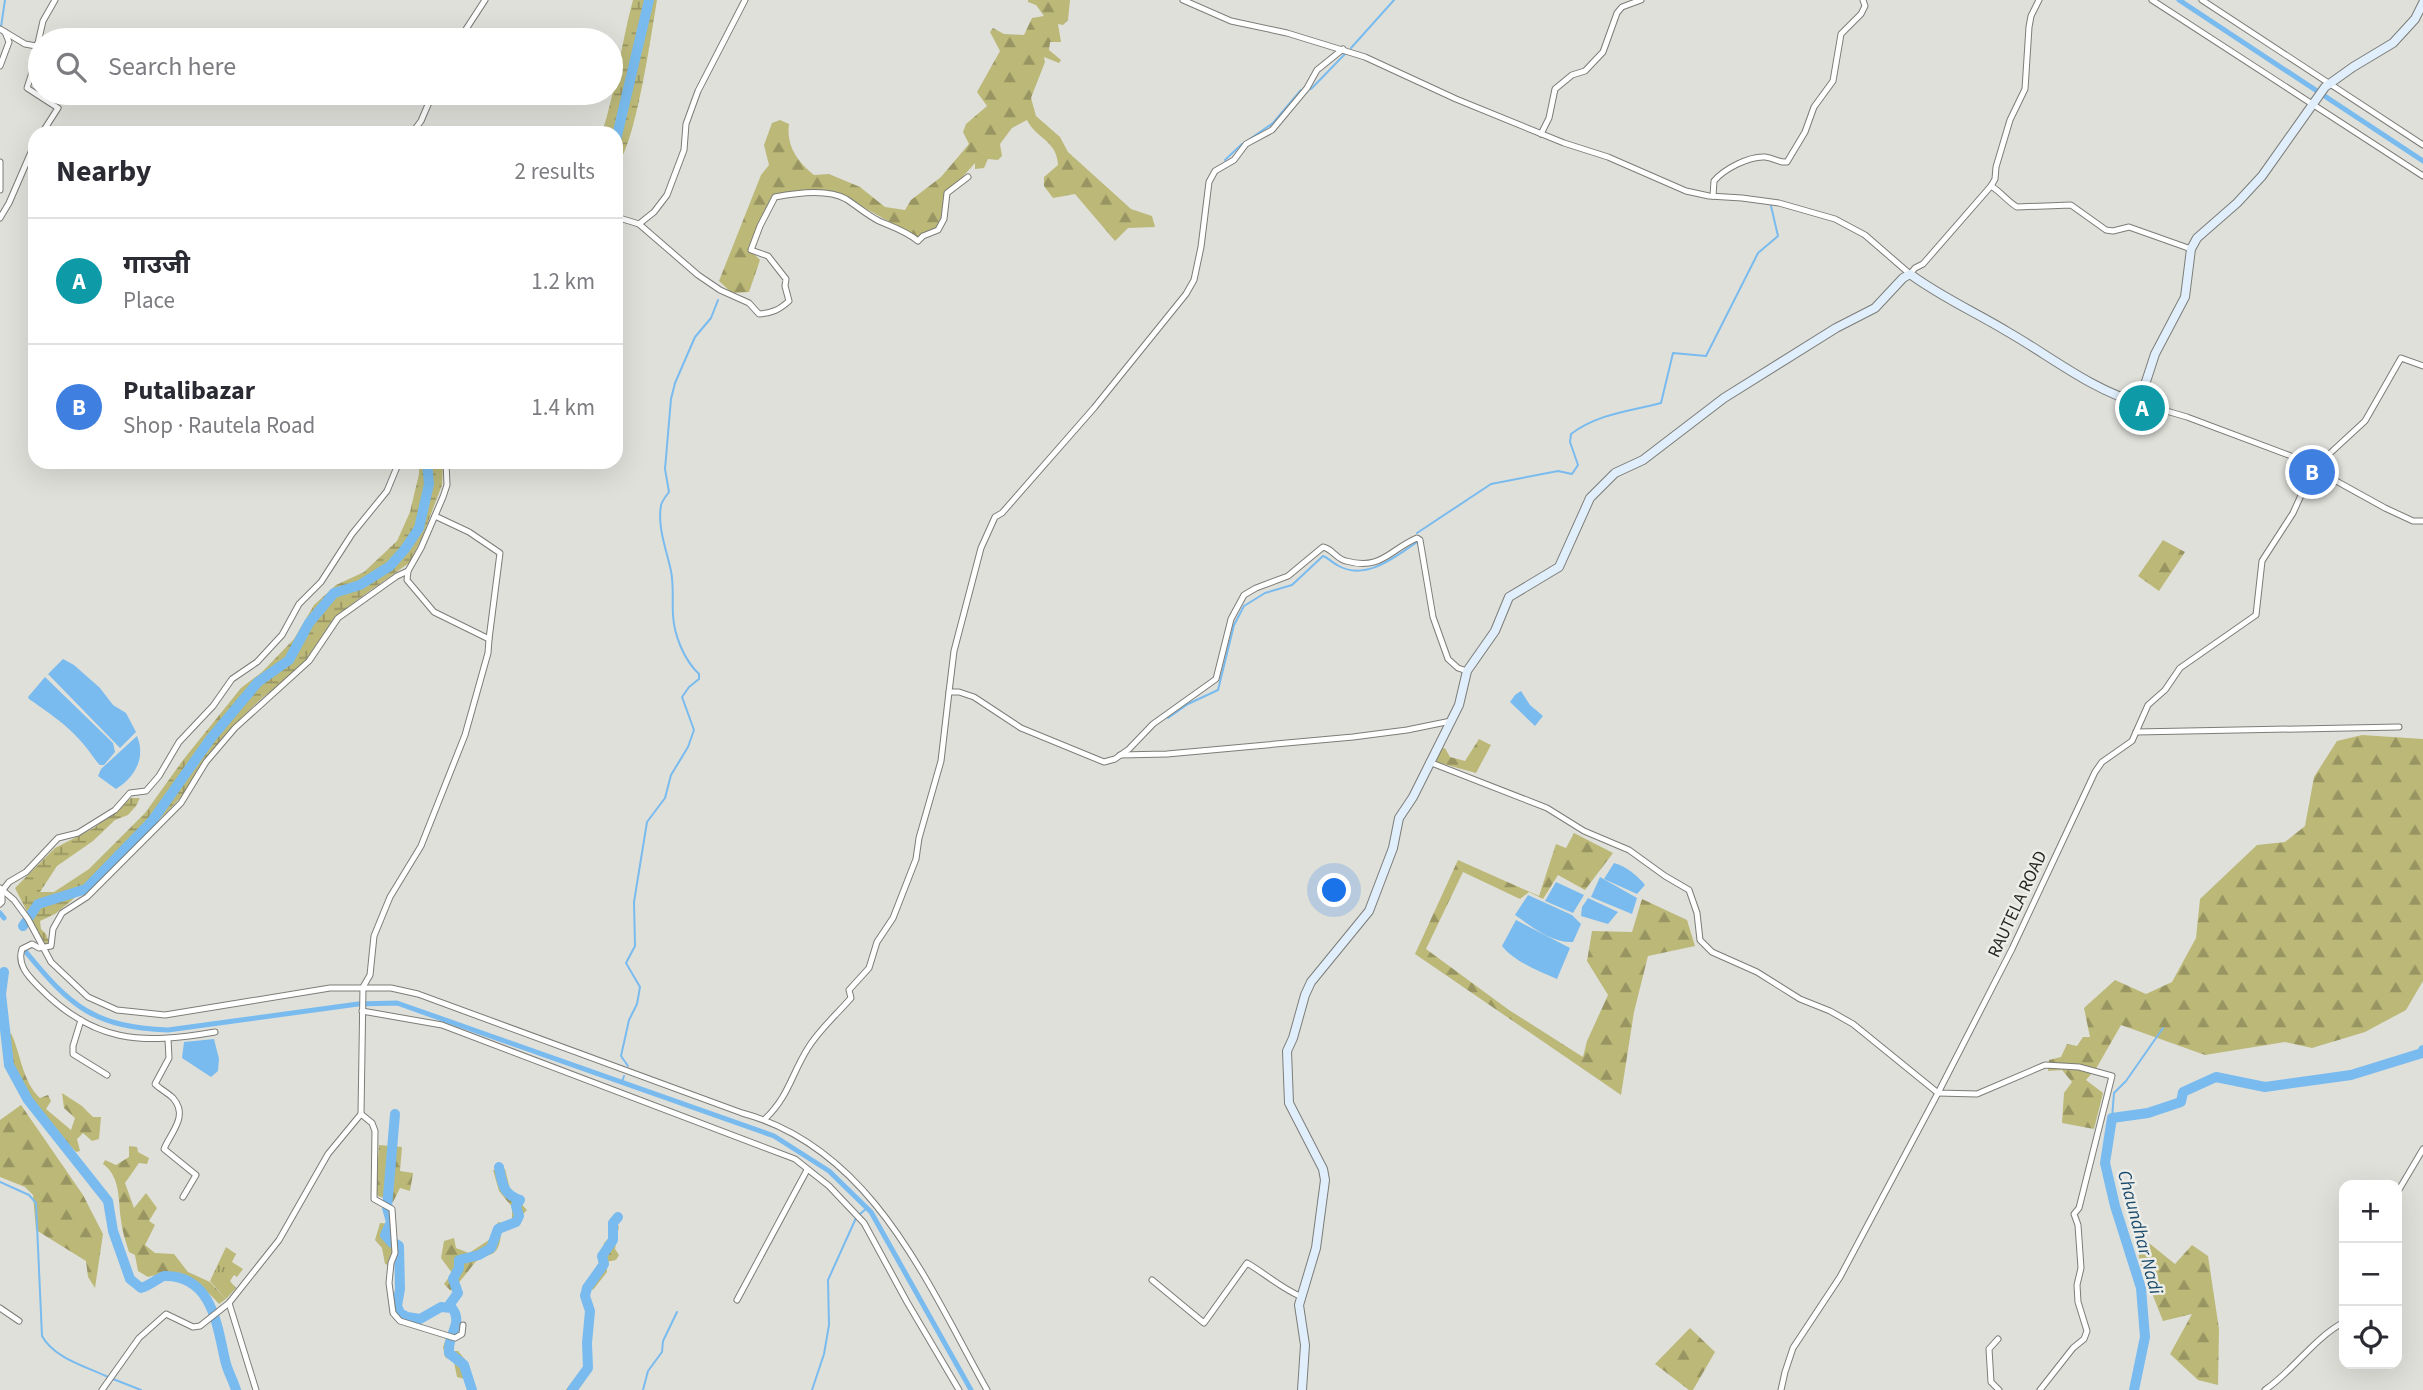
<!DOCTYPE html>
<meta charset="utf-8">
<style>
body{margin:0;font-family:"Source Sans 3","Noto Sans Devanagari",sans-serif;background:#f2f2f3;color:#2b2b33}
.controls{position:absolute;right:21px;bottom:21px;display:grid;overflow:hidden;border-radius:14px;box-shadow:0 7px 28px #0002}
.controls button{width:63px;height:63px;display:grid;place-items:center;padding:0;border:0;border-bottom:2px solid #e1e1e2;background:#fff;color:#2b2b33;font:35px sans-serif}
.you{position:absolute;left:1335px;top:891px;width:24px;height:24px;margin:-18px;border:5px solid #fff;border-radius:50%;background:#1a73e8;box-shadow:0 0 0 10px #1a73e833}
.badge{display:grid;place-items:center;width:46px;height:46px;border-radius:50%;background:#1e6a9d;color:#fff;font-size:23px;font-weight:700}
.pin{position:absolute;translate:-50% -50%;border:4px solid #fff;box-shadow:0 2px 7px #0006}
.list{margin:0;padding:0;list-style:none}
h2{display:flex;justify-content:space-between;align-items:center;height:91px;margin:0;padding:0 28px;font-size:30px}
h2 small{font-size:23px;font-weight:400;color:#7c7c81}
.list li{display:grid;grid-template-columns:46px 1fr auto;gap:21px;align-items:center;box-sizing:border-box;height:126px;padding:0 28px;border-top:2px solid #e1e1e2}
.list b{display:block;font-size:26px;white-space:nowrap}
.list p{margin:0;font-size:23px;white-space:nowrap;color:#7c7c81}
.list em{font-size:23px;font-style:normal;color:#7c7c81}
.icon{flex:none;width:38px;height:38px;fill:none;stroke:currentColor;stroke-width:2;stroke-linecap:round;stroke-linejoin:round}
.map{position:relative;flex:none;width:2423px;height:1390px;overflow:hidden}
.search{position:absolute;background:#fff;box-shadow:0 7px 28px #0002;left:28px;top:28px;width:595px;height:77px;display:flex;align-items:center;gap:18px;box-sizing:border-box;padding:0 24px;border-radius:38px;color:#7c7c81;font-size:26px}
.panel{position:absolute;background:#fff;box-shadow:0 7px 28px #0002;left:28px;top:126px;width:595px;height:343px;border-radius:21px}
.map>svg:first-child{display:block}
.grass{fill:url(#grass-tufts)}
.forest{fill:url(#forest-firs)}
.wetland{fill:url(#wetland-marsh)}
.water{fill:#79bbee}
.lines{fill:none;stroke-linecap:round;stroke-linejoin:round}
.stream{stroke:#79bbee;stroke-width:2}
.canal{stroke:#79bbee;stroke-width:5}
.river{stroke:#79bbee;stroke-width:10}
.street-casing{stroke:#7c7c78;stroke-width:7}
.secondary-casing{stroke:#7c7c78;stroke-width:10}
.street{stroke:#fff;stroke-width:5}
.secondary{stroke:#e0effb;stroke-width:8}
.labels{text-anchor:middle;stroke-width:5;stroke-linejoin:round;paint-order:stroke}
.street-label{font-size:18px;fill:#262625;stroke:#edede9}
.water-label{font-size:19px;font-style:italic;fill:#1a4b6d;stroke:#edede9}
</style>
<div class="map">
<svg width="2423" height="1390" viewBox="0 0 2423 1390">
<defs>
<pattern id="grass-tufts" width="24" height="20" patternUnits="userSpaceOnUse" patternTransform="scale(1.75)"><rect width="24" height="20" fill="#bbb878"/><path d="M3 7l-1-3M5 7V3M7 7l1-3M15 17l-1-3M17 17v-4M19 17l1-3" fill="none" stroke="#989562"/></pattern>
<pattern id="forest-firs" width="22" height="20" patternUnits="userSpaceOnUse" patternTransform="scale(1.75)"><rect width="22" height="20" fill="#bbb878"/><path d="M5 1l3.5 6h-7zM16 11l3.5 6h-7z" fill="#989562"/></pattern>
<pattern id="wetland-marsh" width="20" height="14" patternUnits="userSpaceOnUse" patternTransform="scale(1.75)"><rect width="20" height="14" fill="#bbb878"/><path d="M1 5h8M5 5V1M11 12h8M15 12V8" fill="none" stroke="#989562"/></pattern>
</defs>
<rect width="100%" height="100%" fill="#e0e0db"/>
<polygon class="grass" points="226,1247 236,1254 232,1262 243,1269 237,1277 234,1275 230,1281 236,1288 226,1299 210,1281"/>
<g class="forest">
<path d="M1028,0H1070L1068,20L1063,25L1058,24L1061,42H1050L1049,50L1061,60L1059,63L1044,57L1045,62L1031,98L1036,116L1060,137L1068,152L1131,209L1152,216L1155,227L1128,228L1115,241L1075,194L1053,198L1044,186V177L1058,165C1057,140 1036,139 1027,120L1012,128L1000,144L1002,156L998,160L988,159L984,168L975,169V163L944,198L943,214L938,229L918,238L840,194L773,196L748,248L760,260L749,292L732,293L719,281L761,175L769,165L764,145L772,123L780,120L789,124C786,146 798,162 814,175L829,174L860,187L885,207L905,210L911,200L941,177L969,144L963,132L966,124L987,106L977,92L1000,51L990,32L993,28L1004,34L1024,35L1032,18L1044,16L1036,5L1028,2Z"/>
<polygon points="2163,540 2185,552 2159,591 2138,576"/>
<polygon points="2362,735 2423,739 2423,981 2406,1010 2365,1032 2312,1048 2285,1042 2205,1055 2121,1025 2097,1067 2086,1080 2103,1093 2094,1129 2062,1123 2064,1093 2072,1082 2062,1070 2048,1071 2049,1060 2061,1057 2067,1044 2077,1046 2083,1037 2090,1037 2084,1008 2115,980 2146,994 2172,982 2196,938 2200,899 2257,845 2285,842 2305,826 2314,777 2337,741"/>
<polygon points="1479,739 1491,745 1476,773 1433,761 1430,752 1445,748 1450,757 1465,761"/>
<polygon points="1574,833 1613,853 1585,890 1558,875 1543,899 1529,892 1520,899 1463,872 1426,949 1509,1010 1583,1057 1587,1041 1608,995 1587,961 1592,931 1632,932 1642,899 1687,920 1695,946 1648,956 1634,1012 1621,1095 1415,954 1458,860 1539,896 1556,844 1566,848"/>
<path d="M11,1033C21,1054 22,1081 40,1098L48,1095L51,1101L46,1109L71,1130L75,1118L64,1108L62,1093L82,1106L93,1117H101L99,1139L92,1141L83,1133L77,1139L80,1151L76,1152L14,1082L7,1038Z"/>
<polygon points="21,1105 83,1195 103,1234 95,1288 88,1277 86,1261 36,1230 33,1195 25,1187 0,1177 0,1120"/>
<polygon points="379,1145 402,1147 400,1171 413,1173 410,1191 400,1188 393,1202 376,1195"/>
<path d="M129,1146L137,1147L138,1152L149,1158L147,1164L139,1163L125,1183L134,1208L146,1193L157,1208L149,1221L155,1225L145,1245L155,1253L174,1254L188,1272L210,1282L226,1299L219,1304C200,1282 177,1268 148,1277L138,1271L135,1255L129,1252C126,1242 122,1231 121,1220C118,1200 121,1177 103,1164L105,1160L116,1165L129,1157Z"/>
<path d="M505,1169L511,1193L527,1210L521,1216L520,1223L501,1233C499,1263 485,1249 473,1265C466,1274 459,1283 451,1291L444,1284L452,1273L441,1258L444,1241L454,1238L456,1248L469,1253L492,1238L498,1222L507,1224L512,1219V1207L499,1191L493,1170Z"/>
<polygon points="2140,1219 2144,1239 2175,1264 2192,1245 2208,1256 2219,1329 2218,1385 2198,1380 2170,1354 2192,1314 2163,1321 2140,1263 2133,1220"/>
<polygon points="380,1223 392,1224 394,1253 388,1265 385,1264 382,1248 375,1240"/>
<polygon points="610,1224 619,1226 615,1249 619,1255 616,1260 606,1262 607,1272 593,1290 587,1286 601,1265 604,1243 608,1239"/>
<polygon points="1690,1328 1715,1352 1693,1390 1689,1390 1655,1364"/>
<polygon points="446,1339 452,1341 452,1351 458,1351 468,1363 468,1380 457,1377 454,1362 445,1357 443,1347"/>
<path d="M591,1353C590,1368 588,1379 578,1390H566L585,1365L586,1354Z"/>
</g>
<g class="wetland">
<path d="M633,0H657C651,35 636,144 616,167V133H602C616,89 621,44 633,0Z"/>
<polygon points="419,462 443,462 442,485 422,538 409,563 357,600 330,624 306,660 289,677 262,698 229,730 202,763 182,796 167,812 71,901 55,914 40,921 41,929 46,934 49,942 44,945 15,888 55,848 94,828 131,798 140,798 136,806 128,815 115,820 93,841 57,866 40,892 54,892 89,869 145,813 183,760 241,688 262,672 294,639 314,605 336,585 364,572 397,541 410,512 419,474"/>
</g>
<g class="water">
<polygon points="63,659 74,665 100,688 113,705 126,713 136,732 120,748 48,674"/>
<path d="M45,677L113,743L115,752L104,765H100L97,762C76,731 59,720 29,699L28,697Z"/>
<polygon points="1521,691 1530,705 1543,716 1535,726 1510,702 1515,695"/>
<path d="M137,736C146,758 135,777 116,789L98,776L101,769Z"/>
<path d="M1614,863C1626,866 1638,876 1645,885L1637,894L1604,879Z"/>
<polygon points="1600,877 1637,898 1632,914 1591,897"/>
<polygon points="1556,882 1584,895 1573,913 1545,901"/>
<path d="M1528,895L1572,915L1581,924L1573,942C1552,943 1532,927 1515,915Z"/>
<polygon points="1588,898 1618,912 1608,924 1581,916 1582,907"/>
<path d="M1516,920L1570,948L1557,979C1539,971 1515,962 1502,946Z"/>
<polygon points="214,1039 219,1059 218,1071 211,1077 182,1058 184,1042"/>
</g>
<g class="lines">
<g class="stream">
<polyline points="1,27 5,0"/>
<polyline points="1351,48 1394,0"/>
<polyline points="1311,89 1345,54"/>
<polyline points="1247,141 1273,123 1301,90"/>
<polyline points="1225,160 1242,144"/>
<path d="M1417,533L1491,484L1558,471L1572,474L1578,465L1570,442L1571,434C1597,414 1630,411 1661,403L1673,353L1706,356L1758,253L1778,236L1771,206"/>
<path d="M1168,718L1188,704L1218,690L1234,625L1244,606L1265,593L1292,585L1323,556C1329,558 1331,562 1337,565C1365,582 1395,557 1417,542"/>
<path d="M628,1066L621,1056L629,1020L637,1004L640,987L626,963L635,946L634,902L647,822L665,798L671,775L688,747L694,730L682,697L689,687L699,679V674C684,660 674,635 673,615C672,600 674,586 671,571C667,552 657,526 661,506C661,502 666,496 669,492L665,469L671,399L675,383L695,337L711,318L718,300"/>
<polyline points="622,1082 624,1076"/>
<polyline points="2112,1118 2114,1093 2126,1081 2163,1028"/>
<path d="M0,1182L29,1195L36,1203L42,1336C54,1358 85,1366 108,1377"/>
<polyline points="860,1214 867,1208"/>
<polyline points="113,1379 141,1390"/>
<polyline points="643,1390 648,1371 662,1352 663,1341 677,1312"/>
<polyline points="812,1390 824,1354 829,1325 828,1280 856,1218"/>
</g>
<g class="canal">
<polyline points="2179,0 2423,161"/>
<polyline points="0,913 4,918"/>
<path d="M26,952C71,1007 94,1027 168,1030L358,1004L397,1003L774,1136L829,1171L871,1212L971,1390"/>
</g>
<g class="river">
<polyline points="616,140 649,0"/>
<polyline points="23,926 38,904 86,889 152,821 211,738 258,682 289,660 309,623 334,593 360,585 390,566 405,549 419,528 429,484 427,462"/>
<path d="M4,972L1,994L9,1065L28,1100L108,1201L113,1231L130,1279L141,1288C149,1286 160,1277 164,1276C212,1275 217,1325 225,1360C227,1370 233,1380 236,1390"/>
<polyline points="392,1243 385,1235 391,1222 387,1208 395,1114"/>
<path d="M396,1244L399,1246L400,1289L397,1306L400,1313L407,1317L420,1319L441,1307L452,1308C464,1323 447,1335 449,1353L464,1365L472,1390"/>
<path d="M450,1307V1304L458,1293L453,1279L459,1268V1260L479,1255L491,1248L498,1229L516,1222L519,1216L516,1206L520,1200C503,1194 502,1184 499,1167"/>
<polyline points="572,1390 588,1368 587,1343 590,1311 585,1296 587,1288 604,1264 602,1256 613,1240 613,1223 618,1217"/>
<polyline points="2134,1390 2145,1337 2141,1288 2115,1206 2105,1163 2112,1118 2148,1113 2181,1102 2183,1092 2216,1077 2265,1087 2351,1075 2422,1053 2423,1050"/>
</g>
<g class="street-casing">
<g id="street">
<polyline points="1183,0 1231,21 1287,33 1365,57 1456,99 1564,143 1608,157 1686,191 1709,196 1742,198 1779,203 1835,219 1865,235 1910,274 1915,268 1923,264 1991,186 1995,179 1996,167 2010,120 2025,89 2029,27 2031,16 2039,0"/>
<polyline points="2152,0 2423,176"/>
<polyline points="2202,0 2423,145"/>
<polyline points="0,29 25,44 36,46 38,43 43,21 55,0"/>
<polyline points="459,40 485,0"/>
<polyline points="38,43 38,54 27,88 58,108 42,133"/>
<polyline points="0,66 9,42 5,32"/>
<polyline points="412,133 421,121 433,93"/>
<polyline points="1541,134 1549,118 1555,89 1572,75 1585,71 1603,52 1617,13 1622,7 1641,0"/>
<polyline points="0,162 0,190"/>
<path d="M1991,186C2001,192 2008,202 2017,207L2071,205L2106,230L2113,231L2129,227L2191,249"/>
<path d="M1713,196L1714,181C1724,169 1749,156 1765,157C1774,158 1779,163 1787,162L1805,132L1814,107L1833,81L1841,34L1861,14L1865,6L1863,0"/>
<polyline points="616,217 639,224 654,212 667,195 684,150 686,124 698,91 745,0"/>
<polyline points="0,218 9,203 35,143"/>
<path d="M639,224L698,275L720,290L749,303L759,314C772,313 779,310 789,301L785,286L786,279L768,256L751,250L760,226L775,197C795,193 827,188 846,199C857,206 867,215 879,221C893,227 906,231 918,241L923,236L938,230L944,219L947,193L968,177"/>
<polyline points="2139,403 2187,417 2291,456 2385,508 2413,521 2423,521"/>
<polyline points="435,516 469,532 500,553 489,639"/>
<polyline points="949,692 954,651 981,548 995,517 1002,513 1094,408 1186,294 1194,280 1201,247 1209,182 1215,171 1234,160 1246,144 1272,130 1307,88 1317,70 1343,49"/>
<polyline points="2136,732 2399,727"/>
<polyline points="1120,755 1167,754 1353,737 1407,730 1451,721"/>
<polyline points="1429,762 1547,808 1584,831 1629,850 1665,876 1689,890 1697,913 1700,940 1712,952 1757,972 1800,999 1830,1011 1853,1024 1938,1093 1977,1094 2045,1065 2079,1067 2112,1076 2079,1208 2074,1214 2078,1225 2081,1268 2077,1285 2078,1302 2087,1331 2084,1339 2073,1348 2040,1390"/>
<path d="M0,888L14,900L28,919L51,962L88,997L117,1010L165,1015L330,988H391L418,994L742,1113C872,1148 927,1283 987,1390"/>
<polyline points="0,904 2,902 2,891 9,882 26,872 58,838 78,833 115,810 130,793 146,791 159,776 179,742 213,706 232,679 257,662 282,635 299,604 321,582 352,534 387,491 399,462"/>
<polyline points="362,1011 442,1025 795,1159 829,1186 864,1223 907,1302 959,1390"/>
<polyline points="81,1020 73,1046 73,1054 107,1075"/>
<path d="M215,1032C141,1045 93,1043 38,986C27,975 17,964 22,949L32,944L39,948L51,946L53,929L62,913L87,897L181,803L206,762L235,728L309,661L338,618L397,576L408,571"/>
<path d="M168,1039L169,1058L155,1084C160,1089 168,1093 173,1098C189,1116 171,1132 164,1149L196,1175L183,1197"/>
<polyline points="361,1114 372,1123 375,1131 374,1199 392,1209 395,1253 391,1263 389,1283 393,1313 400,1321 455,1338 462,1334 463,1325"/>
<path d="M765,1119C789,1096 791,1075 808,1048C819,1030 837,1014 851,998L849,990L869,968L877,942L893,918L916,859L919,838L941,761L949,692H959L974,697L1021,728L1104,762L1115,759L1129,749L1153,724L1216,679L1231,619L1244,595L1256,588L1288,576L1323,547C1333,549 1336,559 1346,561C1381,571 1389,550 1417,538L1420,540L1433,617L1448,659L1458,668L1467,671"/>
<polyline points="2397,1193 2423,1149"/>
<path d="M1152,1280L1204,1323L1247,1263C1266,1274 1282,1289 1302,1297"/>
<polyline points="737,1300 807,1170"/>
<polyline points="229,1303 256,1390"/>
<polyline points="0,1308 19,1321"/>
<polyline points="1998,1339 1989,1349 1991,1382 1999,1390"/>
<polyline points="102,1390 139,1338 166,1314 193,1327 200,1326 229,1303 279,1240 328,1154 361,1114 363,987 370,975 374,936 390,897 421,846 465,735 488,653 489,639 434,612 407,580 408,571 421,548 443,497 447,485 446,462"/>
<polyline points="1781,1390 1785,1372 1793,1348 1840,1277 1938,1093 2012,949 2095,772 2102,762 2132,741 2148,705 2165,690 2180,668 2256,615 2262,561 2293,513 2313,469 2365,421 2401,358 2423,366"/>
<path d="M2265,1390C2294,1370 2313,1339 2344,1322"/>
</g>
</g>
<g class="secondary-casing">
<path id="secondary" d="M1302,1390L1305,1345L1299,1305L1316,1248L1325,1180L1323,1169L1289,1103L1287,1051L1293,1038L1305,995L1311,982L1369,911L1393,848L1399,818L1413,797L1459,705L1467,671L1495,631L1509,597L1559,567L1590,498L1615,473L1643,460L1724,398L1836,328L1875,308L1903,278L1910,274C1941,297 1975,312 2008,332C2050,356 2092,390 2139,403L2155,354L2185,297L2191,249L2197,238L2237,203L2262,176L2325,87L2353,67L2393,43L2415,19L2423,3"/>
</g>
<use href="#street" class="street"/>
<use href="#secondary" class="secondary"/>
</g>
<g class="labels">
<g class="street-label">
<text transform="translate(2017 904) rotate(-65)" y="6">RAUTELA ROAD</text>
</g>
<g class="water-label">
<text transform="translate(2141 1232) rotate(75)" y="7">Chaundhar Nadi</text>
</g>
</g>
</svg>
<div class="controls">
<button>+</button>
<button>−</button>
<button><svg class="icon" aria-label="locate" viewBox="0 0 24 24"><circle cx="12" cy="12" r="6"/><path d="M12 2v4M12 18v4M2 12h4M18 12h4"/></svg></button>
</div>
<div class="you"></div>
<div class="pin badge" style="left:2142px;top:408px;background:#0f9aa8">A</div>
<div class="pin badge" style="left:2312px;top:472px;background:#3f7fe0">B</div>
<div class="search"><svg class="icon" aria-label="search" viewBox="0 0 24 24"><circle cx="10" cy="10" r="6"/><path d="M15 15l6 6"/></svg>Search here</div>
<section class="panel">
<h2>Nearby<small>2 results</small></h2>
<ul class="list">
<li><span class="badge" style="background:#0f9aa8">A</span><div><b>गाउजी</b><p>Place</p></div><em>1.2 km</em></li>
<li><span class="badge" style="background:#3f7fe0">B</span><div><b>Putalibazar</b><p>Shop · Rautela Road</p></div><em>1.4 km</em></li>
</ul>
</section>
</div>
